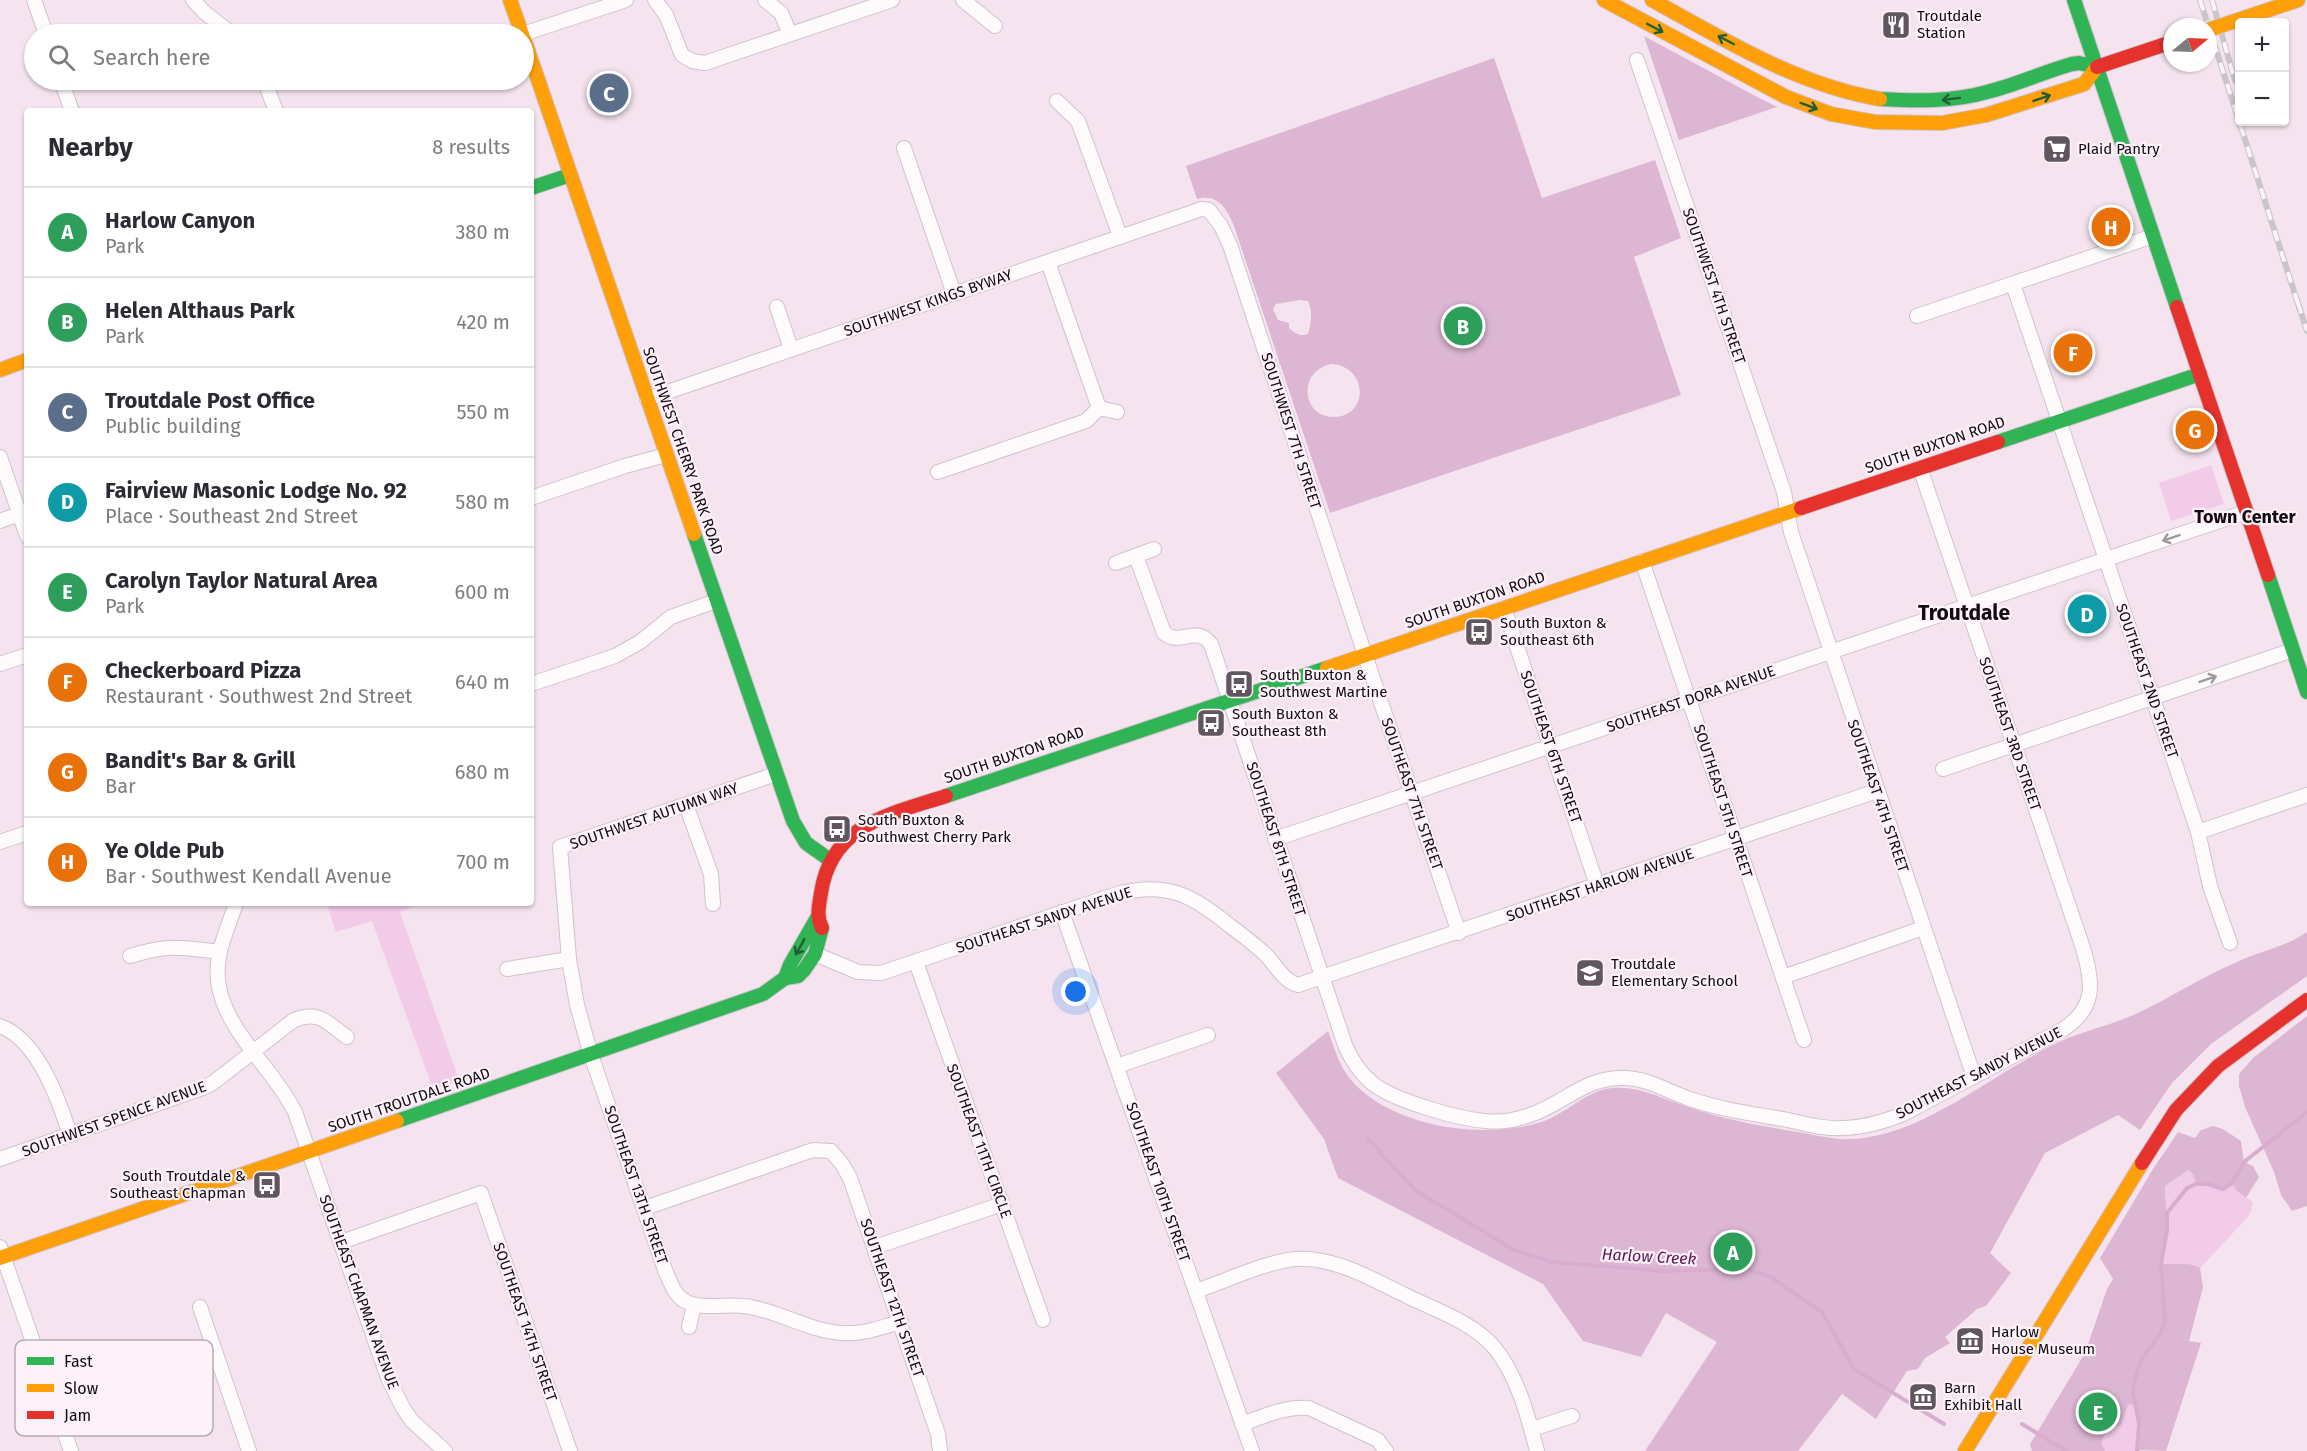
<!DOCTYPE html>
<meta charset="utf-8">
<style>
body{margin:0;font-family:"Fira Sans",sans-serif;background:#f2f2f3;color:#2b2b33}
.controls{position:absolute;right:18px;top:18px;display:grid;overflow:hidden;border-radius:6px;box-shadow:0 2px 4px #0004}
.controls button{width:54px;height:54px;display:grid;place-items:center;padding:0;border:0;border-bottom:2px solid #e1e1e2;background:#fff;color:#2b2b33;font:30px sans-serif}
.compass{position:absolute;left:2163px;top:18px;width:54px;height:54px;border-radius:50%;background:#fff;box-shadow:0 2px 4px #0004;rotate:71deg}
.you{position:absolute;left:1076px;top:992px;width:21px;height:21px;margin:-15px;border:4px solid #fff;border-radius:50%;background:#1a73e8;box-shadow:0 0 0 9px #1a73e833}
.badge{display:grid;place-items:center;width:39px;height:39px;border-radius:50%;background:#2563eb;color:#fff;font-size:20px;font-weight:700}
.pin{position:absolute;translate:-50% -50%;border:3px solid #fff;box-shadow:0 2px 6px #0006}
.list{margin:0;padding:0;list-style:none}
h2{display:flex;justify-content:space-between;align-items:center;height:78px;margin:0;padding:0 24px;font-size:26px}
h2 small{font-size:20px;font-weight:400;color:#7c7c81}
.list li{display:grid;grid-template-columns:39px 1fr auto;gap:18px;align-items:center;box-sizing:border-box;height:90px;padding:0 24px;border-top:2px solid #e1e1e2}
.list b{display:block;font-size:22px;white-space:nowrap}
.list p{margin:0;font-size:20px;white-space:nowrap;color:#7c7c81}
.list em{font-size:20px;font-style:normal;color:#7c7c81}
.icon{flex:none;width:33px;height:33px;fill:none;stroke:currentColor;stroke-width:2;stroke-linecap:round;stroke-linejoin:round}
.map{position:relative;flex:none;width:2307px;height:1451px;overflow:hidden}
.search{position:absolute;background:#fff;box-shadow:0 2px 4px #0004;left:24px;top:24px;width:510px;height:66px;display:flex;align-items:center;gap:15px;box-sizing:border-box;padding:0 21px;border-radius:33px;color:#7c7c81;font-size:22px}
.panel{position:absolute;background:#fff;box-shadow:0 2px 4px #0004;left:24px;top:108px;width:510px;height:798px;border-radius:6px}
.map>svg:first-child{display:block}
.green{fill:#f2cbe9}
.forest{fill:#ddb6d4;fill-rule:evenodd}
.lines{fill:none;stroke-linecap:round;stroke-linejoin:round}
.stream{stroke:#daadd0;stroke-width:4}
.street-casing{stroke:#d0c3cc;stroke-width:16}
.fast-casing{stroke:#d0c3cc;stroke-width:16}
.slow-casing{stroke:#d0c3cc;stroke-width:16}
.jam-casing{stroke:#d0c3cc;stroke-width:16}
.street{stroke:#fefbfd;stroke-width:14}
.fast{stroke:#30b455;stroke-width:14}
.slow{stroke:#ff9f0a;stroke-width:14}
.jam{stroke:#e5322d;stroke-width:14}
.rail-casing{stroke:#c9c5c8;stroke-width:6}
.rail{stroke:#fdf1fa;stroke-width:4;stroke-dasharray:11;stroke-linecap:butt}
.slow-bridge-casing{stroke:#d0c3cc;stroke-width:16;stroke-linecap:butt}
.slow-bridge{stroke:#ff9f0a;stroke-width:14}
.oneway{stroke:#215e33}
.oneway2{stroke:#a09a9f}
.labels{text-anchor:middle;stroke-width:4.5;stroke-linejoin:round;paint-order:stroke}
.poi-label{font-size:15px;fill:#120911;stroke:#fdf1fa;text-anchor:start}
.street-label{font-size:15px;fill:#120911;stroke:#fdf1fa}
.water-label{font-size:16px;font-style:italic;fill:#5a1751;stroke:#fdf1fa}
.quarter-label{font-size:18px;font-weight:bold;fill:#120911;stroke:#fdf1fa}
.district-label{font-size:21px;font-weight:bold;fill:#120911;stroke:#fdf1fa}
.key{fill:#fdf1fa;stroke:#b6abb4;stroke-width:1.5}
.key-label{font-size:16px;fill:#120911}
</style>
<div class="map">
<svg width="2307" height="1451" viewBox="0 0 2307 1451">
<rect width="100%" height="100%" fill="#f5e4f0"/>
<g class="green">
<polygon points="2211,465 2224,504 2171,521 2159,483"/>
<polygon points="326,903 423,903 400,912 459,1080 433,1089 372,921 336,932"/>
<path d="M2188,1170L2193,1174L2196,1184H2208L2223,1189L2232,1183L2237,1191L2253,1202L2251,1211L2247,1218L2200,1268C2189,1262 2174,1266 2161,1263L2167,1231L2165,1186Z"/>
<polygon points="2114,1353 2121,1425 2128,1405 2136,1404 2139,1424 2138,1451 2053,1451"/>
</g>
<g class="forest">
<polygon points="1644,36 1759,98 1777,107 1679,140"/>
<path d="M1494,58L1542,198L1655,160L1681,238L1634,257L1681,395L1330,513L1234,226C1227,209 1218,193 1197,199L1186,166ZM1300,300L1308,301C1313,310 1311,325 1308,334C1300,337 1295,333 1289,328V323L1278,320L1273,309L1276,304ZM1332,364C1368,367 1369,415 1335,417C1301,418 1297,370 1332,364Z"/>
<path d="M2307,932V976L2211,1044L2172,1083L2140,1130L2118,1115L2045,1153L1990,1253L2011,1273L1986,1306L1977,1309L1945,1337L1950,1343L1925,1358L1918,1369L1907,1371L1876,1419L1842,1394L1798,1451H1645L1717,1342L1666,1313L1641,1357L1583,1341L1543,1284L1338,1178L1324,1139L1276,1073L1328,1031C1334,1047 1339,1066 1351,1080C1392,1128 1487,1141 1544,1121C1569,1112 1586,1090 1613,1088C1641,1086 1665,1100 1691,1108C1726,1120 1761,1126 1798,1132C1815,1135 1834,1140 1852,1139C1928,1135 1999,1067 2068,1038C2092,1029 2117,1023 2140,1012C2173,996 2204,976 2237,962C2260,951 2286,947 2307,932Z"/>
<polygon points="2307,1016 2307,1206 2292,1211 2281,1195 2274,1172 2245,1107 2239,1086 2239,1074 2253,1058"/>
<path d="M2213,1126L2223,1129L2241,1141L2244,1162L2253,1166L2259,1177L2246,1198L2237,1191L2232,1183L2223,1189L2208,1184H2196L2193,1174L2188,1170L2165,1186L2167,1231L2161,1263C2174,1266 2189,1261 2200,1268L2203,1287L2189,1341L2201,1343L2166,1451L2137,1450L2139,1424L2135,1404L2128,1405L2121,1425L2107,1429L2101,1443L2105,1451H2032L2030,1444L2085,1353L2107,1289L2113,1279L2100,1258L2153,1169L2178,1132L2195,1138L2201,1130Z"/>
</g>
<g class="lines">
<g class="stream">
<polyline points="1368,1139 1415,1190 1514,1250 1552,1262 1663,1271 1747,1269 1771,1277 1822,1312 1854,1369 1944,1424"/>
<polyline points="2022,1424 2066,1451"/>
<polyline points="2137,1451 2139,1424 2133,1392 2134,1382 2141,1360 2161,1332 2165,1322 2161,1263 2167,1231 2167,1213 2187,1188 2196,1184 2208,1184 2223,1189 2232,1183 2244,1162 2307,1112"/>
</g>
<g class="street-casing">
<g id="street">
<polyline points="34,0 46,34"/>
<polyline points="193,0 204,12 232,34"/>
<polyline points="655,0 666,15 682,55 692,61 705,63 892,0"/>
<polyline points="765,0 781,13 790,34"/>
<polyline points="963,0 995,26"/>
<polyline points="523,34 626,0"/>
<polyline points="1637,60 1784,492 1791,532 1974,1077"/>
<polyline points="61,80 72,111"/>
<polyline points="264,80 276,111"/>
<polyline points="1057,101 1078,121 1120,236"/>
<polyline points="904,148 954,294"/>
<polyline points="1048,262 1099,408"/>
<polyline points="2013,284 2198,832 2210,886 2230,943"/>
<polyline points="777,307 791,349"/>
<polyline points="1917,316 2153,236"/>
<polyline points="647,399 1190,213 1201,209 1209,210 1221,226 1230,245 1365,655 1459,933"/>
<polyline points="1099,408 1117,412"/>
<polyline points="0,457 27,536"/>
<polyline points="938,472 1086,421 1099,408"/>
<polyline points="531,498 625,466 666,455"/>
<polyline points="0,521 20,514"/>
<path d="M1136,556L1164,633C1181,647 1195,624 1211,644L1345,1045C1351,1059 1359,1072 1371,1082C1391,1100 1458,1119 1486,1121C1501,1123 1516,1120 1530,1115C1566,1103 1585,1076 1626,1078C1649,1079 1669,1092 1690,1099C1722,1110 1755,1114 1788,1120C1805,1124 1824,1129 1842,1128C1863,1128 1883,1122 1903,1114L2062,1030C2097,1008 2093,983 2083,948L1920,468"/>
<polyline points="1642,561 1804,1040"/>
<polyline points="1116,563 1154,549"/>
<polyline points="1504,608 1597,885"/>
<polyline points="0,664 27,655"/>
<polyline points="531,684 615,656 640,642 671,617 716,601"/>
<polyline points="1943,769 2293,650"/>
<path d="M776,774L560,847L569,959L577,1005L591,1055L665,1270C670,1281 674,1295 685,1301C700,1310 726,1304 744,1306C778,1310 808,1331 842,1333C863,1335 881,1327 901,1322"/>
<polyline points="686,805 711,874 713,904"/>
<polyline points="2198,832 2307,795"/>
<polyline points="1275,839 2246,512"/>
<polyline points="0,842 27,833"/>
<path d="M236,903C231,919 224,935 220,951C204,1017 269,1059 295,1112L388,1378L403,1408L412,1421L445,1451"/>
<polyline points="1062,912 1252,1451"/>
<path d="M815,954L858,972L881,973L1120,893C1168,882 1192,895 1229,925C1241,934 1254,944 1265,954C1276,965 1283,981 1298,985L1877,791"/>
<path d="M130,956C169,944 180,947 219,952"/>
<polyline points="916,962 1043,1320"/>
<polyline points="507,969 569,959"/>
<polyline points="1783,977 1923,928"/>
<path d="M0,1026C38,1040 59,1100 70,1135"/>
<polyline points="1117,1066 1208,1035"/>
<polyline points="831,1151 842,1164 850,1178 938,1434 940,1451"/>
<path d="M0,1159L203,1088L214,1082L294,1020C320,1010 327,1023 347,1037"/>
<polyline points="645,1208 813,1150 831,1151"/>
<polyline points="341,1242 481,1193 570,1451"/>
<polyline points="0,1247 71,1451"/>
<polyline points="875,1247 1002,1204"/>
<path d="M1196,1291C1223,1282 1268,1261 1296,1259C1311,1258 1326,1261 1341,1266C1364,1273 1385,1286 1407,1296C1435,1310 1472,1322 1493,1346C1517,1374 1528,1416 1537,1451"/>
<polyline points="200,1307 249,1451"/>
<polyline points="689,1327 694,1305"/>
<path d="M1242,1424C1264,1416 1286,1406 1309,1408L1378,1440L1386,1451"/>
<polyline points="1532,1429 1572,1416"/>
</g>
</g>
<g class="fast-casing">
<g id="fast">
<polyline points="2074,0 2177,307"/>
<path d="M1880,99C1916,101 1952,102 1987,92C2016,85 2043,72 2072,64L2079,63L2097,67"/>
<polyline points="531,188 570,175"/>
<polyline points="1998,442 2200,374"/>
<polyline points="694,534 793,821 806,843 830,860"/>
<polyline points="2268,575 2307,692"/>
<polyline points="946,796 1327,668"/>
<polyline points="785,978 790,965 817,918"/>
<polyline points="397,1121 763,994 785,978 798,976 804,970 815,954 822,928"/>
</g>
</g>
<g class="slow-casing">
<g id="slow">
<polyline points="510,0 522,34"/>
<polyline points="1604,0 1786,97 1831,114 1875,122 1942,123 1986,115 2084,84 2097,67"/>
<path d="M1652,0C1725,40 1797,85 1880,99"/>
<polyline points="2268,10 2298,0"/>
<polyline points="524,39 694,534"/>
<polyline points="0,370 27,360"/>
<polyline points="1327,668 1801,508"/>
<polyline points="0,1258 397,1121"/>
<polyline points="1965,1451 2142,1163"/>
</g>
</g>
<g class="jam-casing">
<g id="jam">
<polyline points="2097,67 2172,42"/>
<polyline points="2177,307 2268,575"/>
<polyline points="1801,508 1998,442"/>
<path d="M822,928C816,916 819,906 821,893C831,824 891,814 946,796"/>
<polyline points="2142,1163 2176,1110 2218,1066 2307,1000"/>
</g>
</g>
<use href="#street" class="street"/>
<use href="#fast" class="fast"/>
<use href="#slow" class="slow"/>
<use href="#jam" class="jam"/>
<g class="rail-casing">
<g id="rail">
<polyline points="2200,0 2300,310"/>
<polyline points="2212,0 2235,81"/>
<polyline points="2298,303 2307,331"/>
</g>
</g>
<use href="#rail" class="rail"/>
<g class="slow-bridge-casing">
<polyline id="slow-bridge" points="2208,30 2268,10"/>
</g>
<use href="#slow-bridge" class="slow-bridge"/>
</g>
<defs><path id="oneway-shaft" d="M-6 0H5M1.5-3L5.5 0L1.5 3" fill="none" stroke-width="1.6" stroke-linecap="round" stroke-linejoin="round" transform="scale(1.5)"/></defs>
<g class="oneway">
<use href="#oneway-shaft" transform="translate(1655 28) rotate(28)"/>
<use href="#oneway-shaft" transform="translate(1726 40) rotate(-152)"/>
<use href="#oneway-shaft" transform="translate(2042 98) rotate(-19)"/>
<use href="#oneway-shaft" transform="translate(1951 99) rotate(173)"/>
<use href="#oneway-shaft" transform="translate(1809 106) rotate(20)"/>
<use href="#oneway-shaft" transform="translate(800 947) rotate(119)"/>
</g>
<g class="oneway2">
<use href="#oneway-shaft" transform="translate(2171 538) rotate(161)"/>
<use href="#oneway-shaft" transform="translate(2208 679) rotate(-19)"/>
</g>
<defs>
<g id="restaurant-square" transform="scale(1.5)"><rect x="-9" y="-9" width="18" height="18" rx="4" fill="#61565f" stroke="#fdf1fa"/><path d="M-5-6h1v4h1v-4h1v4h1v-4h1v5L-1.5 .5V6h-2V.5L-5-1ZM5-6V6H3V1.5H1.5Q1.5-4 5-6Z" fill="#fff"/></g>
<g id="supermarket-square" transform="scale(1.5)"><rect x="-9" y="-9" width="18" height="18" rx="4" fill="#61565f" stroke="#fdf1fa"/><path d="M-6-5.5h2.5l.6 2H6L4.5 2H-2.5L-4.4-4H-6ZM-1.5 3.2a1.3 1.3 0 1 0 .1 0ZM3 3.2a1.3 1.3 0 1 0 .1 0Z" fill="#fff"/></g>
<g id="bus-square" transform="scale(1.5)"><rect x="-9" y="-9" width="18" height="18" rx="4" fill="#61565f" stroke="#fdf1fa"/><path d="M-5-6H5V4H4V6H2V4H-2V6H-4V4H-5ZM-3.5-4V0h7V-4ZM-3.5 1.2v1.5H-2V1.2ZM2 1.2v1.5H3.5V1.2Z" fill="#fff"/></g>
<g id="school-square" transform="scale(1.5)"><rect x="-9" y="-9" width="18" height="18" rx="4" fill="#61565f" stroke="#fdf1fa"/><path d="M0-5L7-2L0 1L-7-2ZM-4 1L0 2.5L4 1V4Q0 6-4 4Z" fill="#fff"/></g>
<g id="museum-square" transform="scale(1.5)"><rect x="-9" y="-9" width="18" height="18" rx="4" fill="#61565f" stroke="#fdf1fa"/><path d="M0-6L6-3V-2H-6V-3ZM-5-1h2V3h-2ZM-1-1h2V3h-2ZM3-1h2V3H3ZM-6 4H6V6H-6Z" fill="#fff"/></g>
</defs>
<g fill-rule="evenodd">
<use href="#restaurant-square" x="1896" y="25"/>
<use href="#supermarket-square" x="2057" y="149"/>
<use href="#bus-square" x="1479" y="632"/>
<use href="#bus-square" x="1239" y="684"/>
<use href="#bus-square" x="1211" y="723"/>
<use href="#bus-square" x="837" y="829"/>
<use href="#school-square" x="1590" y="973"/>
<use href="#bus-square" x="267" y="1185"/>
<use href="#museum-square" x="1970" y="1341"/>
<use href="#museum-square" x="1923" y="1397"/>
</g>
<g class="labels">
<g class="poi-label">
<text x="1917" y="21">Troutdale<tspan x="1917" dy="17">Station</tspan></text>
<text x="2078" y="154">Plaid Pantry</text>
<text x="1500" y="628">South Buxton &amp;<tspan x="1500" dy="17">Southeast 6th</tspan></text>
<text x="1260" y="680">South Buxton &amp;<tspan x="1260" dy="17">Southwest Martine</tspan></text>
<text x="1232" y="719">South Buxton &amp;<tspan x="1232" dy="17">Southeast 8th</tspan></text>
<text x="858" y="825">South Buxton &amp;<tspan x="858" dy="17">Southwest Cherry Park</tspan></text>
<text x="1611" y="969">Troutdale<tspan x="1611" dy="17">Elementary School</tspan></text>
<text x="246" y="1181" text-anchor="end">South Troutdale &amp;<tspan x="246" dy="17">Southeast Chapman</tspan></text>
<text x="1991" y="1337">Harlow<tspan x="1991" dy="17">House Museum</tspan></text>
<text x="1944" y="1393">Barn<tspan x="1944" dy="17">Exhibit Hall</tspan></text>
</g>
<g class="street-label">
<text transform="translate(1714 286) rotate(71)" y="5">SOUTHWEST 4TH STREET</text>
<text transform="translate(928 303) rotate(-19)" y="5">SOUTHWEST KINGS BYWAY</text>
<text transform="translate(1291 431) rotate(72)" y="5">SOUTHWEST 7TH STREET</text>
<text transform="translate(1935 445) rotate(-19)" y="5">SOUTH BUXTON ROAD</text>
<text transform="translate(683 451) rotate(71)" y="5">SOUTHWEST CHERRY PARK ROAD</text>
<text transform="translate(1475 600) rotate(-19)" y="5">SOUTH BUXTON ROAD</text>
<text transform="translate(2147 681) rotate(71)" y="5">SOUTHEAST 2ND STREET</text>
<text transform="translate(1691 699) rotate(-19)" y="5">SOUTHEAST DORA AVENUE</text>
<text transform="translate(2010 734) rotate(71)" y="5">SOUTHEAST 3RD STREET</text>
<text transform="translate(1551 747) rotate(71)" y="5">SOUTHEAST 6TH STREET</text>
<text transform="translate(1014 755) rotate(-19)" y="5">SOUTH BUXTON ROAD</text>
<text transform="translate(1412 794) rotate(71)" y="5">SOUTHEAST 7TH STREET</text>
<text transform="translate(1878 796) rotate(71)" y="5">SOUTHEAST 4TH STREET</text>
<text transform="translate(1723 801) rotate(72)" y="5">SOUTHEAST 5TH STREET</text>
<text transform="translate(654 816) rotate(-19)" y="5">SOUTHWEST AUTUMN WAY</text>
<text transform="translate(1276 839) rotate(72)" y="5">SOUTHEAST 8TH STREET</text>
<text transform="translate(1600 885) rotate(-19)" y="5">SOUTHEAST HARLOW AVENUE</text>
<text transform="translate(1044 920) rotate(-18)" y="5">SOUTHEAST SANDY AVENUE</text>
<text transform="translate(1979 1073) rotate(-27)" y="5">SOUTHEAST SANDY AVENUE</text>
<text transform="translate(409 1100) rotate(-19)" y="5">SOUTH TROUTDALE ROAD</text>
<text transform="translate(114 1119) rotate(-20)" y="5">SOUTHWEST SPENCE AVENUE</text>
<text transform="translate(979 1141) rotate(70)" y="5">SOUTHEAST 11TH CIRCLE</text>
<text transform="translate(1158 1182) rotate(71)" y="5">SOUTHEAST 10TH STREET</text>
<text transform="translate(636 1185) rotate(71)" y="5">SOUTHEAST 13TH STREET</text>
<text transform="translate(359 1292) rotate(70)" y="5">SOUTHEAST CHAPMAN AVENUE</text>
<text transform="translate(892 1298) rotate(71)" y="5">SOUTHEAST 12TH STREET</text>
<text transform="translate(525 1322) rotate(71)" y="5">SOUTHEAST 14TH STREET</text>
</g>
<g class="water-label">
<text transform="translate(1649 1256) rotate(3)" y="6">Harlow Creek</text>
</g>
<g class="quarter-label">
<text x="2245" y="523">Town Center</text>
</g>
<g class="district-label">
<text x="1964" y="620">Troutdale</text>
</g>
</g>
<rect x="15" y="1340" width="198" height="96" rx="9" class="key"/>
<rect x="27" y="1357" width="27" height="8" fill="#30b455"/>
<rect x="27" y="1384" width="27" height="8" fill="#ff9f0a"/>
<rect x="27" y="1411" width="27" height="8" fill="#e5322d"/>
<g class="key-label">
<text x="64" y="1367">Fast</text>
<text x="64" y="1394">Slow</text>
<text x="64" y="1421">Jam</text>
</g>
</svg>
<div class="controls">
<button>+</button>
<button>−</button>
</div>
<svg class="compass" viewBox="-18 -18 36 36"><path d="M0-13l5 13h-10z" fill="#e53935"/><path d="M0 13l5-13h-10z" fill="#7c7c81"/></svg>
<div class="you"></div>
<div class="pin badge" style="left:1733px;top:1252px;background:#2e9e5b">A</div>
<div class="pin badge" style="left:1463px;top:326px;background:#2e9e5b">B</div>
<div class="pin badge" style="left:609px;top:93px;background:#5c6f8a">C</div>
<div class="pin badge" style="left:2087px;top:614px;background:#0f9aa8">D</div>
<div class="pin badge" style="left:2098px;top:1412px;background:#2e9e5b">E</div>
<div class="pin badge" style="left:2073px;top:353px;background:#e8710a">F</div>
<div class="pin badge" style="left:2195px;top:430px;background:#e8710a">G</div>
<div class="pin badge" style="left:2111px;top:227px;background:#e8710a">H</div>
<div class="search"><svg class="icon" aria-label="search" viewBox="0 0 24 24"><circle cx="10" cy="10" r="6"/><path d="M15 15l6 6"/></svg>Search here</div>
<section class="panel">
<h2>Nearby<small>8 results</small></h2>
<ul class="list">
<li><span class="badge" style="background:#2e9e5b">A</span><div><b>Harlow Canyon</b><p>Park</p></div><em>380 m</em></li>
<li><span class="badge" style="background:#2e9e5b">B</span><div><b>Helen Althaus Park</b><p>Park</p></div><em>420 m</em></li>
<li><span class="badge" style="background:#5c6f8a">C</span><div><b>Troutdale Post Office</b><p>Public building</p></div><em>550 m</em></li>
<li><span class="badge" style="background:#0f9aa8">D</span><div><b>Fairview Masonic Lodge No. 92</b><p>Place · Southeast 2nd Street</p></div><em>580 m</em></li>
<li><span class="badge" style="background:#2e9e5b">E</span><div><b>Carolyn Taylor Natural Area</b><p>Park</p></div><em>600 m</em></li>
<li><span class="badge" style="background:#e8710a">F</span><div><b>Checkerboard Pizza</b><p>Restaurant · Southwest 2nd Street</p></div><em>640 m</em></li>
<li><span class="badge" style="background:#e8710a">G</span><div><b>Bandit's Bar &amp; Grill</b><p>Bar</p></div><em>680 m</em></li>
<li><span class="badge" style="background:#e8710a">H</span><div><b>Ye Olde Pub</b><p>Bar · Southwest Kendall Avenue</p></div><em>700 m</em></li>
</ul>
</section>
</div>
